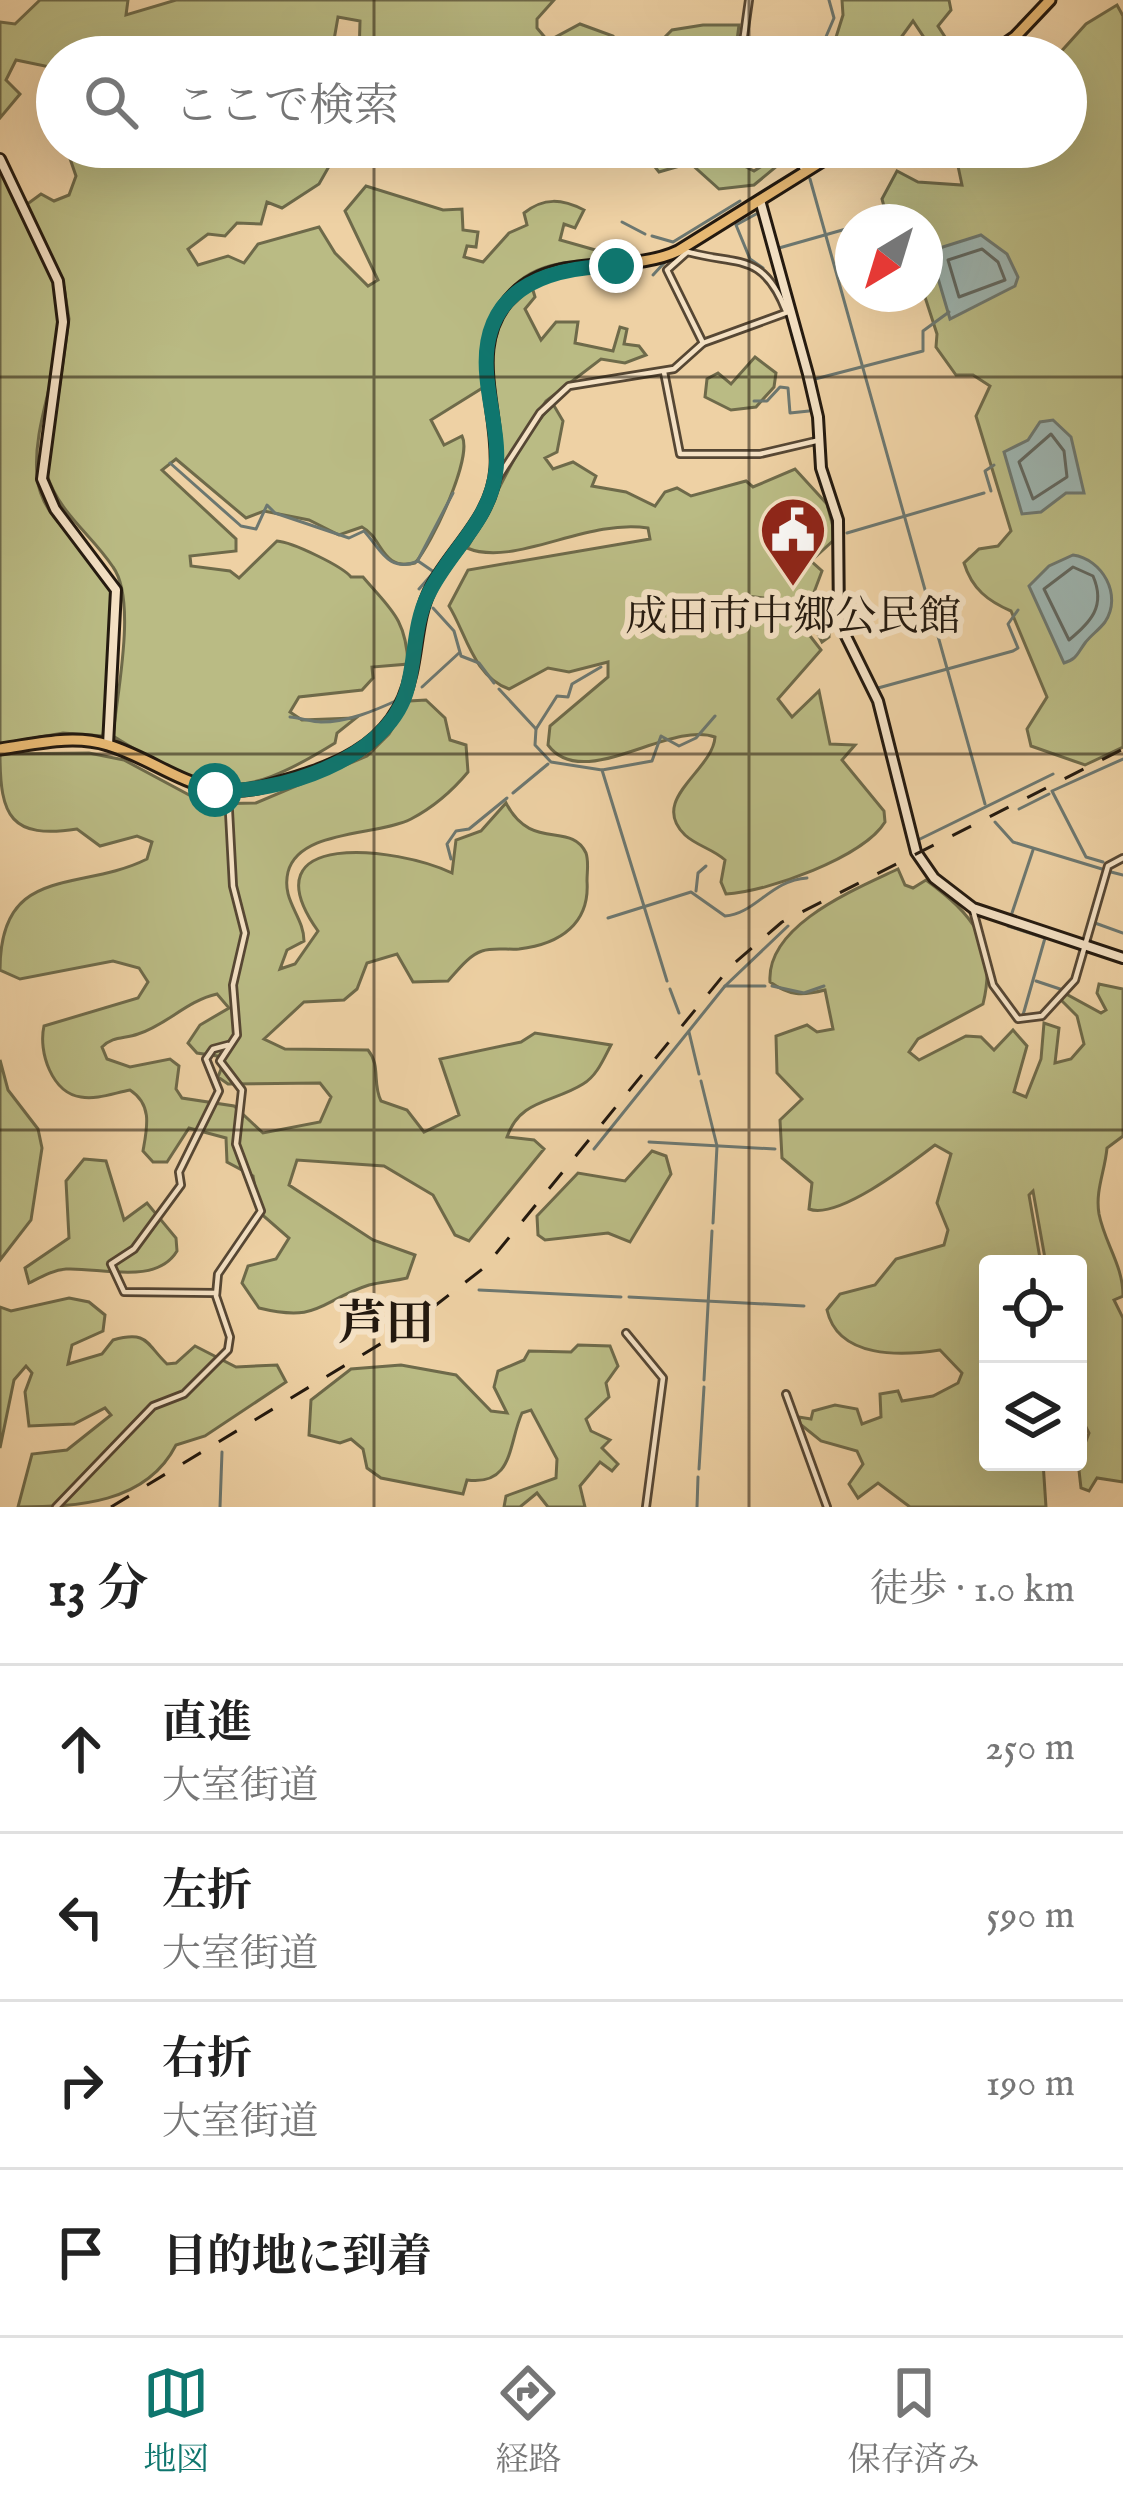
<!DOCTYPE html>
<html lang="ja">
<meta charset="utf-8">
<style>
body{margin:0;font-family:"IM FELL English","Noto Serif JP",serif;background:#f6f6f6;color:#222}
.controls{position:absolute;right:36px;bottom:36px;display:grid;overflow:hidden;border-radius:12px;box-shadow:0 12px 48px #0002}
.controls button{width:108px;height:108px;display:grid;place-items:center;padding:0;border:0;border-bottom:3px solid #e0e0e0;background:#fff;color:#222;font:60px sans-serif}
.compass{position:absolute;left:835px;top:204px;width:108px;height:108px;border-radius:50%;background:#fff;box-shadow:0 12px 48px #0002;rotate:218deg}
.stop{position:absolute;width:36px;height:36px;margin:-27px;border:9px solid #0f766e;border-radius:50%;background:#fff}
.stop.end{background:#0f766e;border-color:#fff;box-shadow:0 3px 12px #0008}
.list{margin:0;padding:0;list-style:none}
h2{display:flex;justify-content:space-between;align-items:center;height:156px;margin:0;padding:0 48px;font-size:51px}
h2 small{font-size:39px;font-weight:400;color:#767676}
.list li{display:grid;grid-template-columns:78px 1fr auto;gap:36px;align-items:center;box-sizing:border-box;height:168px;padding:0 48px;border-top:3px solid #e0e0e0}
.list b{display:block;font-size:45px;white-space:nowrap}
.list p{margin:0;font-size:39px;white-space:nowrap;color:#767676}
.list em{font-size:39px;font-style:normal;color:#767676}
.icon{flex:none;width:66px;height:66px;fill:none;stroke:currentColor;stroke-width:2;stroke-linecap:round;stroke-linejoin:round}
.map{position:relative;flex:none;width:1123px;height:1507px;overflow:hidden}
.search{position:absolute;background:#fff;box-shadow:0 12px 48px #0002;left:36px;right:36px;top:36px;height:132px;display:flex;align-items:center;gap:30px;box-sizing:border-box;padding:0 42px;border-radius:66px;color:#767676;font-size:45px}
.sheet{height:828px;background:#fff}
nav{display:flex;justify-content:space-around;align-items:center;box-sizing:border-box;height:168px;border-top:3px solid #e0e0e0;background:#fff;font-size:33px;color:#767676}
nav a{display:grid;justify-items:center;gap:6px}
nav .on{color:#0f766e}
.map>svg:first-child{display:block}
.green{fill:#babb84;stroke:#6e6a4a;stroke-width:3;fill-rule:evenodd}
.water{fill:#9db5b1;stroke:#6c7770;stroke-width:3}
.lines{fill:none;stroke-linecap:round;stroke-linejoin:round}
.shore{stroke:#606760;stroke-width:3}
.stream{stroke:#6c7770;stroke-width:3}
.street-casing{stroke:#564734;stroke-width:10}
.secondary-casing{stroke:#23190f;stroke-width:14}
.primary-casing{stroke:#23190f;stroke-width:15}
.street{stroke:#f4e1c4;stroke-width:4.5}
.secondary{stroke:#f4e1c4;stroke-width:8}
.primary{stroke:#e7b872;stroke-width:9}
.rail{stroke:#23190f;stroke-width:3;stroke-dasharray:21 21;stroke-linecap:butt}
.route{stroke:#0f766e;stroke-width:15}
.grid{fill:none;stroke:#23190f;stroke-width:3;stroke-opacity:0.55}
.labels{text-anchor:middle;stroke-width:12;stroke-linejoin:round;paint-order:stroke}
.poi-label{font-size:42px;fill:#23190f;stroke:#f4e1c4}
.quarter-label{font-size:48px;font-weight:bold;fill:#23190f;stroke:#f4e1c4}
</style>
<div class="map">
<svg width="1123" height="1507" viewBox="0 0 1123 1507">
<rect width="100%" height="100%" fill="#eed1a4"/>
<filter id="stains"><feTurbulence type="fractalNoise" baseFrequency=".00167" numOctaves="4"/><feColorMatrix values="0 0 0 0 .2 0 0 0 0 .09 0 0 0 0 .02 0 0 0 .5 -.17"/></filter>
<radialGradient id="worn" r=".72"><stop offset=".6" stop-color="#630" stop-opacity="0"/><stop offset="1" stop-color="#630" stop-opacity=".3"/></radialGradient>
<g class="green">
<polygon points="40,0 128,0 126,15 176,0 554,0 537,19 537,28 548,41 580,24 613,36 621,46 619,57 359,57 360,21 338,17 331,57 57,57 55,79 50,67 16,60 6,80 20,94 0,118 0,22 15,24"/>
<polygon points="842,0 949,0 951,10 938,26 958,57 937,57 913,21 887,57 832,50 843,15"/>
<path d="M1117,5L1123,16V747L1085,765L1031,746L1027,729L1047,697L1011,611C988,601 972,589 964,563L979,549L998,546L1011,531L976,416L990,386L973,375H956L936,347L937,334L924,294L925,222H888L882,199L897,171L918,182L962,185L954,147H1066V105L1072,114L1081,108L1083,92L1066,67V57L1058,55L1086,24Z"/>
<polygon points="703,25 739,25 736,48 722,57 663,57 655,47 672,30"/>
<path d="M66,147H340L319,184L282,208L267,202L261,224L237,223L225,236L208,234L188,249L198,265L228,256L244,263L258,244L319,227L335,253L368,286L378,280L345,211L366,186L443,210L462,209L463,230L478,232L476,247L467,246L464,257L483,262L509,233L527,225L524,213C544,197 562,199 584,210L575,228L564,224L560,240L599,251L610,243L615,262C596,262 576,260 558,264C500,275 475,334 484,387L431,420L444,445L462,436C473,457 432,544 415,563C381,571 383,538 362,527L339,535L309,520L264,511L246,518L176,459L162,470L236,539V551L190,556L191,566L230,571L239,578L277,541C292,542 342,566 351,577H363C390,609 406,618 408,664L372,667L373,678L362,690L299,697L290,712L302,720L356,718L337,733L335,743C235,805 209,795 113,736C117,693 137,600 113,567C91,534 59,513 47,475L69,319L64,287L26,205L41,194L54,201L69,195L76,176Z"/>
<polygon points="639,147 724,147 735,161 754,171 784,152 789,156 754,185 719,189 690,163 659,172"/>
<path d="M0,168C20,212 56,264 59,313C63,368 32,421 37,476C41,525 96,548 111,590C126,631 107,694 103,736L63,733L0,744Z"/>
<polygon points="532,287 535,297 525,309 541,340 556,322 578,322 575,343 613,351 620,327 627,329 624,344 639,346 646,355 625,363 601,359 546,401 503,467 491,355 502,315"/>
<polygon points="755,357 776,373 774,387 756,407 731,410 705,397 707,379 718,373 731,384"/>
<path d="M553,404L563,421L557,452L545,458L553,469L573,462L596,476L592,486L626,492L655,506L665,492L677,488L691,496L746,481L753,487L795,469L827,504L836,538L811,561L822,571L810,603L746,596L748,604L760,611L815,606L821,615L814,625L829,620V637L822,642L813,625L807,632L821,650L778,699L792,717L819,691L830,744L855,745L842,760L884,811L885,822C864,857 767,892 726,894L721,882L725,860C713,849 697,846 685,835C648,799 713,771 715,737C670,720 583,793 548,745L550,726L608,677V662L569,672L548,668L509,689C473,676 466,633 449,606L468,570L650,539L648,528C587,518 514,568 467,548C496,501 515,444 553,404Z"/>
<path d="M426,700L445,718L450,740L466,745L468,772C453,790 432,808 411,819C378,836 299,829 288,872C281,901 304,916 304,941L287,950L280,969L295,964L318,931C245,828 398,847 452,873L456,840L481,831L506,803C531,852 571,821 586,853C589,862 587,871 587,881C590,923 561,944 519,949C508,950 493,947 482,951C469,955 457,971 448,981L413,982L397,954L367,963L357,989L344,1000L304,1002L264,1039L285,1049L368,1050C381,1066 372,1083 381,1101L407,1110L424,1132L459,1115L440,1059L521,1042L535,1033L611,1045C604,1058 597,1076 583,1084C553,1103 520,1099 507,1137L534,1140L544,1149L469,1241L455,1235L433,1195L384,1166L297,1160L289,1185L373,1240L415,1255L407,1278C395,1281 381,1282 369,1285C319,1301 320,1323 259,1308L242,1283L248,1266L276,1259L289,1238L259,1212L253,1176L227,1162L226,1138L189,1128L167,1162H153L143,1151C147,1128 153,1105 130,1090C114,1093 96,1100 81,1097C52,1093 38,1052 44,1026L138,998L148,982L139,968L113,961L20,979L0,970C0,863 79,893 147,859L152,842L137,836L100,846L77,829C11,839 0,817 0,754L89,753L124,760L206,804L256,803L367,756L389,734L409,701ZM217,994L229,1008L200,1025L188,1043L197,1053L217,1056L223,1064L218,1077L228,1084L320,1083L331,1097L320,1122L263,1133L234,1106L182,1098L176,1089L179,1066L170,1059L130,1067L107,1059L102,1047C113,1036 124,1039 138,1034C167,1025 186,1001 217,994Z"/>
<path d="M898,869L905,885L913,888L926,880C972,914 998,943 983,1004L918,1039L909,1052L919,1060L966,1036L981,1037L994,1050L1013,1030L1027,1046L1014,1092L1026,1097L1041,1059L1044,1023L1059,1028L1055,1063L1071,1059L1084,1044L1077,1016L1061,1000L1066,994L1101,1013L1106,1010L1097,993L1099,984L1123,989V1136L1107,1148C1105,1171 1095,1191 1099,1214C1105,1244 1123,1265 1123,1296L1114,1300L1123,1318V1482L1097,1478L1089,1491L1081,1488L1078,1462L1089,1433L1084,1423L1078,1425V1264H1046L1033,1191L1029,1195L1041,1264H988V1462H1043L1046,1507H910L878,1483L858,1498L849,1484L863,1464L857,1451L821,1441L800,1424L799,1417L811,1419L813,1411L835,1405L857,1409L862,1424L881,1417L880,1394L898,1391L902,1401L933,1396L958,1383L962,1373L940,1350C902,1356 838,1359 827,1310L840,1294L875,1285L896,1259L944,1245L948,1230L937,1203L951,1154L935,1145C910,1164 838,1220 809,1209L812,1183L782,1158L780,1120L802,1099L777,1073L776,1036L807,1025L817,1032L833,1029L825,990C802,996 790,996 770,982C766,925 856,889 898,869Z"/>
<polygon points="0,1060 8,1090 38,1129 42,1148 31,1220 0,1260"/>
<polygon points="652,1151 666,1156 671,1174 630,1242 608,1233 545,1240 538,1235 537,1216 578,1173 625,1181"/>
<path d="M84,1159L106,1161L124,1220L147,1203L176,1238L177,1251C156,1286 99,1267 66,1269C53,1270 41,1277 29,1283L25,1268L69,1238L66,1181Z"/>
<path d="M69,1298L89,1302L105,1315L103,1331L72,1345L68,1364L102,1354L113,1340C148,1330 146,1344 167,1364L176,1363L195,1346L236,1367L277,1365L286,1382L205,1436L176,1445C146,1504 76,1507 18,1507L32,1454L67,1450L111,1415L105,1408L74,1424L29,1426L25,1392L32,1373L26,1366L14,1380L0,1448V1307L11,1311Z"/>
<path d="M578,1345L610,1346L618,1366L606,1383L609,1397L586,1419L591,1431L610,1440L602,1448L618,1464L612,1471L600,1462L580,1486L585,1507H548L537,1493L520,1507H504L506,1496L556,1478L557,1459L531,1410L522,1413C508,1444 514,1486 467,1480L463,1494L381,1478L367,1468L363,1449L351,1439L340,1443L309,1435L311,1400L351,1369L401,1365L456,1375L491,1411L507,1413L494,1387L498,1371L524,1360L529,1351L571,1352Z"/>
</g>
<g class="water">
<polygon points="981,235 1007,254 1018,277 1015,286 950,319 930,251"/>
<polygon points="1053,420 1071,437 1084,493 1066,493 1041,512 1022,514 1004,452 1028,440 1040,422"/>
<path d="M1073,555C1102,559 1123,595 1105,622C1099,630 1091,635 1085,643C1077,654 1077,659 1064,663L1029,586L1049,566Z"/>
</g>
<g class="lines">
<g class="shore">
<polygon points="982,249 998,262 1005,280 959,297 948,260"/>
<polygon points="1051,434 1064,451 1067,477 1033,499 1019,462"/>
<path d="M1073,567L1093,576C1106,606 1091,622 1069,640L1044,589Z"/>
</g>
<g class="stream">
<polyline points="829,0 834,18 822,46 830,57"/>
<polyline points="800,147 804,159"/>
<polyline points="810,179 985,804"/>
<polyline points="758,213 736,225 750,259 763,268"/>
<polyline points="622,222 645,234"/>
<polyline points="872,222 873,222"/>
<polyline points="652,236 673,242 740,201"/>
<polyline points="779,248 853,227"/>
<polyline points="653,275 666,261"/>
<polyline points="815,379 923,351 923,331 949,312"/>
<polyline points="754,401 767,401 780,387 788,388 790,413 809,411"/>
<path d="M170,463L241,526L256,529L267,505L275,513L349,538L364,531C380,548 388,574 418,561L434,572L419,589"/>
<polyline points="991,491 985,471 994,465"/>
<polyline points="847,533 984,493"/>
<polyline points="418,560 453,493"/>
<polyline points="433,608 454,631 461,656 479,663 494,683"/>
<polyline points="422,687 459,653"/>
<polyline points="878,688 1013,651 1018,648 1008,624 1018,610"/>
<polyline points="499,689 536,729 535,745 551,762 602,770 667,981"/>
<path d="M290,717C300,718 313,722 321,722C348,722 374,711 400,699"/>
<polyline points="536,729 557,696 568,697 572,684 601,667"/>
<polyline points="602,770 652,761 661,736 679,746 696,738 715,716"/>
<polyline points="513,793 548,764"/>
<polyline points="1019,809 1049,794"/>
<polyline points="995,822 1013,842 1102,869"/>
<polyline points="918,840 1053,774"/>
<polyline points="451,859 447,844 456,831 469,829 507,798"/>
<polyline points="1103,862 1086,857 1052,791 1123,759"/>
<polyline points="1111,872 1123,875"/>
<polyline points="696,891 698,873 706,866"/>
<polyline points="1011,916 1033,850"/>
<path d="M608,918L691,892L725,916C755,914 771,880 807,878"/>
<polyline points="1095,923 1123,933"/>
<polyline points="1008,926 1045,938 1023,1015"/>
<polyline points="1036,981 1063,990"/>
<polyline points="725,986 788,926"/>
<polyline points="772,986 804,993 824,986"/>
<polyline points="670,989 679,1013"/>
<polyline points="689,1032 699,1074"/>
<polyline points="701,1081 717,1146 713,1223"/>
<polyline points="649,1142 775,1149"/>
<polyline points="594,1149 725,986 765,986"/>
<polyline points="479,1290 621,1297"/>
<polyline points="629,1297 804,1306"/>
<polyline points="704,1380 712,1231"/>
<polyline points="699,1469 704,1387"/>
<polyline points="220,1507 222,1452"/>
<polyline points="697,1507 698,1477"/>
</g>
<g class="street-casing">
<g id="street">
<polyline points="741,57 749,0"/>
<polyline points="790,147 805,172"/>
<path d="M681,250C733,267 762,248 786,311"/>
<polyline points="686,253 667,270 703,343"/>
<polyline points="664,372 680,454 760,454 820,440"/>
<polyline points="498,478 540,413 569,386 674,369 703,343 791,311"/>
<polyline points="973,910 993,985 1018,1019 1042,1016 1075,980 1108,866 1123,858"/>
<polyline points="216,1293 124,1292 111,1264 134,1249 181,1185 179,1172 219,1091 206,1059 213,1049 228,1045"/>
<polyline points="626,1333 663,1378 646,1507"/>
<polyline points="786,1394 827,1507"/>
<polyline points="56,1507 153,1406 184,1394 228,1350 230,1337 216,1296 218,1274 261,1211 236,1144 242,1090 220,1061 237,1035 233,985 245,933 233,886 228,793"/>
</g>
</g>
<g class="secondary-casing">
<g id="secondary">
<polyline points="0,159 58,281 63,322 42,479 55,509 116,590 108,745"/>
<polyline points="760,200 808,374 818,417 821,468 838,520 839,622 878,701 916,852 934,878 973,908 1123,958"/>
</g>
</g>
<g class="primary-casing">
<g id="primary">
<polyline points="986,57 1015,37 1050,0"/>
<path d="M0,749C36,744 73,734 108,745C164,762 198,803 262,787C328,769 395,750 411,674C418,644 417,614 432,586C454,546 493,516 496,468C500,407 464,344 514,294C558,251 627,275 678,251L845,147"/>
</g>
</g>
<use href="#street" class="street"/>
<use href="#secondary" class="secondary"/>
<use href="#primary" class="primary"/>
<polyline class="rail" points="111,1507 405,1329 485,1267 731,966 782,922 1123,749"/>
</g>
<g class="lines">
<path class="route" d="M215,790C279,795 385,759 406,693C416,661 413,625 428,595C447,554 487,524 495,477C501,445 490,410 487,378C478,291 543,267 616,266"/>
</g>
<path class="grid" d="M374,0V57M749,0V57M374,147V1507M749,147V1507M0,377H1123M0,754H1123M0,1130H1123"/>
<defs>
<g id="civic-pin" transform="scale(3.45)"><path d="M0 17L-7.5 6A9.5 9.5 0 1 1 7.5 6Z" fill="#8f2418" stroke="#f4e1c4"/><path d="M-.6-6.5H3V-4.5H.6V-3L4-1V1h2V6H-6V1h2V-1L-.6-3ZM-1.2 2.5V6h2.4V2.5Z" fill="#fff"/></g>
</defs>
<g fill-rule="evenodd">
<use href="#civic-pin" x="793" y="530"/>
</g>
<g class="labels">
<g class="poi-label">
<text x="793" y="630">成田市中郷公民館</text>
</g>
<g class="quarter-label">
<text x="386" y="1339">芦田</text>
</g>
</g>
<rect width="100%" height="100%" filter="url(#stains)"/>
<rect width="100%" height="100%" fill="url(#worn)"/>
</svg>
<div class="controls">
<button><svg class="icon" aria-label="locate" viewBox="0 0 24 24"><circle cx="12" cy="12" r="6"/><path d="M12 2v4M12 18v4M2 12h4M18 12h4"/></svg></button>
<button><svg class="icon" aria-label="layers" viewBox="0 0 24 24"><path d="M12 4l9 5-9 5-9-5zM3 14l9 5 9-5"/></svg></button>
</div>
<svg class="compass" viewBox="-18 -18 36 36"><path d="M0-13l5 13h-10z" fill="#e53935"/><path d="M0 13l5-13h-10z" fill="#767676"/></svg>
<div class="stop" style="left:215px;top:790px"></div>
<div class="stop end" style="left:616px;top:266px"></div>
<div class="search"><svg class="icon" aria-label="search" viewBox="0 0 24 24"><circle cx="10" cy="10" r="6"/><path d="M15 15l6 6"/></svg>ここで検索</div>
</div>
<section class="sheet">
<h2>13 分<small>徒歩 · 1.0 km</small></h2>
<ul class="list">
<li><svg class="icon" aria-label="ahead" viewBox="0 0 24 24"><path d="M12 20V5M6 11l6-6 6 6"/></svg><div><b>直進</b><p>大室街道</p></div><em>250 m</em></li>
<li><svg class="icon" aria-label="left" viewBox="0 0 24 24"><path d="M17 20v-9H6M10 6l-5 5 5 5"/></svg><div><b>左折</b><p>大室街道</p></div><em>590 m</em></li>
<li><svg class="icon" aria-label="right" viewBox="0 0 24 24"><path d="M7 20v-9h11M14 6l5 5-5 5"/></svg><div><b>右折</b><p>大室街道</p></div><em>190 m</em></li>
<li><svg class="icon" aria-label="arrive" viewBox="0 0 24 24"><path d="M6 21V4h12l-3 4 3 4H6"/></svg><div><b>目的地に到着</b></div></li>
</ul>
</section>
<nav>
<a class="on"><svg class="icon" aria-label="map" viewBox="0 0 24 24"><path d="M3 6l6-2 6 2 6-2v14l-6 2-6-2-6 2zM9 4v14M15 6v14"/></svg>地図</a>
<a><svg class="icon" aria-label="directions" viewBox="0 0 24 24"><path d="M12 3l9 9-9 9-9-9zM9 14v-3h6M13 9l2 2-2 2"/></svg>経路</a>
<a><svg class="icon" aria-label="saved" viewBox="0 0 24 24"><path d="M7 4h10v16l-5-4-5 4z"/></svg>保存済み</a>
</nav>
